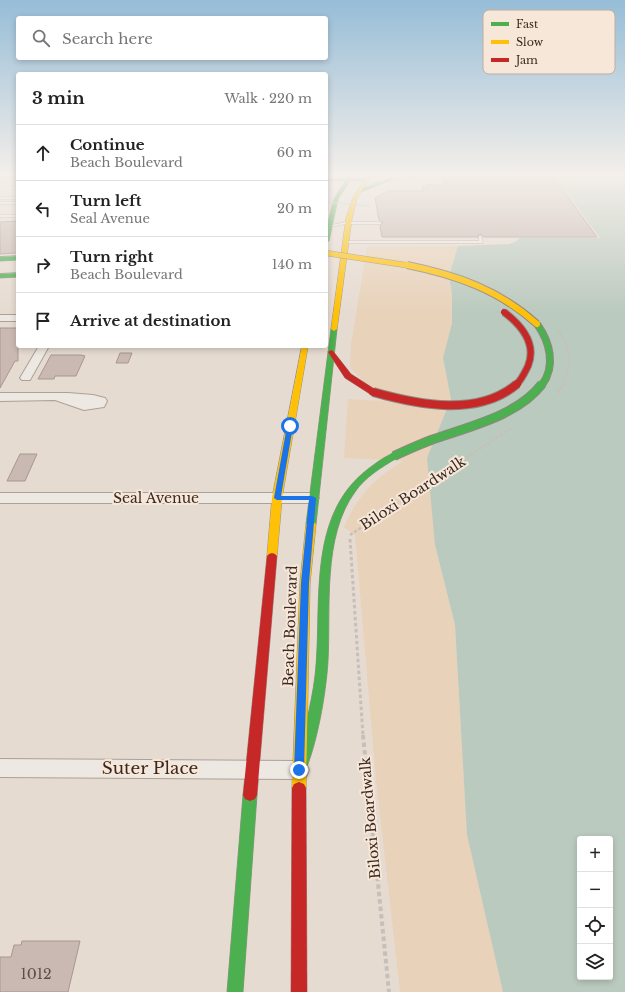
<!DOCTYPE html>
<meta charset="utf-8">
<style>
body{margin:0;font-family:"Libre Baskerville",serif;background:#f6f6f6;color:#222}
.controls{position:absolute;right:12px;bottom:12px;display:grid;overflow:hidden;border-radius:4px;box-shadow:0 2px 6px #0003}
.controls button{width:36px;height:36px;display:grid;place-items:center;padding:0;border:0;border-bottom:1px solid #e0e0e0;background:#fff;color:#222;font:20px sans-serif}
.stop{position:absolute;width:12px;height:12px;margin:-9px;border:3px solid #1a73e8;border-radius:50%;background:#fff}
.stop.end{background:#1a73e8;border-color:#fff;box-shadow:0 1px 4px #0008}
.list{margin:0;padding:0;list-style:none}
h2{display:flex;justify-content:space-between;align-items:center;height:52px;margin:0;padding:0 16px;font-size:17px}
h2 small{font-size:13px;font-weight:400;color:#767676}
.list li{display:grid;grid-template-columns:26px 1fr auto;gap:12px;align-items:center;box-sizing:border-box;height:56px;padding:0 16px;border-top:1px solid #e0e0e0}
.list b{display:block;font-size:15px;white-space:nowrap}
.list p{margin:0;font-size:13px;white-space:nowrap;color:#767676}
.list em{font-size:13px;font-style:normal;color:#767676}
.icon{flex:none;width:22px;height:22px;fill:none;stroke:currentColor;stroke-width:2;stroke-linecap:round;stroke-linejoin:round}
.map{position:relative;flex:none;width:625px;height:992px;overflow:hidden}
.search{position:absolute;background:#fff;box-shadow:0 2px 6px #0003;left:16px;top:16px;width:312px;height:44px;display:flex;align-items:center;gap:10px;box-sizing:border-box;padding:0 14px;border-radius:4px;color:#767676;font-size:15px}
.panel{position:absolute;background:#fff;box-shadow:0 2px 6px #0003;left:16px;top:72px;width:312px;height:276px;border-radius:4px}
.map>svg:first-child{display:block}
.sand{fill:#e8d2ba}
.water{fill:#bbcabe;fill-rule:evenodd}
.building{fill:#cab9b2;stroke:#a79790}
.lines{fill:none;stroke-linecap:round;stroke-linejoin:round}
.lane-casing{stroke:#aca199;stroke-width:1}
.street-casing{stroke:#aca199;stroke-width:2}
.fast-casing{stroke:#9b908a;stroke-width:1}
.slow-casing{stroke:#9b908a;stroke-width:1}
.jam-casing{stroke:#9b908a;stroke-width:1}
.path-far3{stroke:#c7bfb9;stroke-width:2;stroke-dasharray:2 1.5;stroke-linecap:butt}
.path-far2{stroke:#c7bfb9;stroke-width:2.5;stroke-dasharray:3 2;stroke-linecap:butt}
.path-far1{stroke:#c7bfb9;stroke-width:3;stroke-dasharray:3.5 2.5;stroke-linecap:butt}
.path{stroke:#c7bfb9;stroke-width:4;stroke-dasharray:4.5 3;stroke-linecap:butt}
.lane{fill:#eee8e2;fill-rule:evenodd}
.street{fill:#eee8e2;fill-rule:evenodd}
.fast{fill:#4caf50;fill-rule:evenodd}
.slow{fill:#ffc107;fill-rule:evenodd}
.jam{fill:#c62828;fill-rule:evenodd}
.fast-bridge-far1-casing{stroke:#918780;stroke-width:8;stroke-linecap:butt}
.fast-bridge-casing{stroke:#918780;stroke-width:10;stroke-linecap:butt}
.slow-bridge-far1-casing{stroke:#918780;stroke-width:6;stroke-linecap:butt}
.slow-bridge-casing{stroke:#918780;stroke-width:8;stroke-linecap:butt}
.jam-bridge-far1-casing{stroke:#918780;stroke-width:8;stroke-linecap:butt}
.jam-bridge-casing{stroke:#918780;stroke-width:10;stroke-linecap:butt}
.path-bridge{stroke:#c7bfb9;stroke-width:1.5;stroke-dasharray:1.5 1;stroke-linecap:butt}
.fast-bridge-far1{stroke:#4caf50;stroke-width:6}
.fast-bridge{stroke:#4caf50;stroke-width:8}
.slow-bridge-far1{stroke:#ffc107;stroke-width:5}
.slow-bridge{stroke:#ffc107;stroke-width:6}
.jam-bridge-far1{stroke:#c62828;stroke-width:6}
.jam-bridge{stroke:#c62828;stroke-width:8}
.route{fill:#1a73e8}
.labels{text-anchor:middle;stroke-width:4;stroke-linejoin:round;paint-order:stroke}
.street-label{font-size:14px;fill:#3b2821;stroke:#f6e7d8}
.near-number-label{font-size:14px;fill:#5f4c45}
.near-street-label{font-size:17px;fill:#3b2821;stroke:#f6e7d8}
.key{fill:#f6e7d8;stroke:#beaea1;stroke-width:1}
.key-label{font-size:11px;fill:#3b2821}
</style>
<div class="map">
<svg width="625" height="992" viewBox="0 0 625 992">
<rect width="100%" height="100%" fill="#e6dbd1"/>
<path class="sand" d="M458,246L449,276L452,294V323L443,358L451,398L435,545L455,625L467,835L503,992H400L376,779L355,535L344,527C359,494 373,480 403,461L344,458L348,399L383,401L350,368L351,345L367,247Z"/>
<path class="water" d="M552,174H625V992H503L467,835L455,625L435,545L427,458L451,399L443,358L452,323V294L449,276L458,246L509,244L515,242L520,238H600ZM580,839H610V977H580Z"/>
<g class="building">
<polygon points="441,174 551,174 597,237 483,237 481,234 478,235 478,237 382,237 380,226 383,222 379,220 375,198 388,191 424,191 422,187 427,187 427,185 445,184"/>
<polygon points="18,221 18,250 16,253 0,254 0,222"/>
<polygon points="0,328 18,328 18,361 15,361 0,388"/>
<polygon points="120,353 132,353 128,363 116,363"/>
<polygon points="51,355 81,355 85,356 76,376 55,376 54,379 38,379"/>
<polygon points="20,454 37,454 25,481 7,481"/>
<polygon points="22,941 80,941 68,992 0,992 0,957 11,957 14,945 21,945"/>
</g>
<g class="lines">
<g class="lane-casing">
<g id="lane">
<polygon points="3,183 18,183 18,185 4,185 0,187 0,184"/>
<rect x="0" y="197" width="18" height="2"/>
<rect x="0" y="202" width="18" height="2"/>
<polygon points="17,213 18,213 18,217 0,217 0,215 16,215"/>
<polygon points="346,222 380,222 382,223 380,224 346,224 329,227 327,226"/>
<polygon points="479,236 481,236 483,243 346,243 344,242 346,241 479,241"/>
</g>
</g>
<g class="street-casing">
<g id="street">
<polygon points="413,174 427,174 392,181 366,182 362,180 366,178"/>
<rect x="0" y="315" width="18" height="6"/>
<polygon points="39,346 49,346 30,380 22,380 20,378"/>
<polygon points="0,393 68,393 93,395 105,398 107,401 104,407 84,410 55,400 0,401"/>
<polygon points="0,493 312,493 317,495 319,498 317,501 312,503 0,503"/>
<polygon points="0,759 299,761 306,763 309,770 306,777 299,779 0,777"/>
</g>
</g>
<g class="fast-casing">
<g id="fast">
<polygon points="350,174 354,174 351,179 366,179 368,180 366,181 350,181 338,199 329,241 326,243 326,230 334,199 345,181 326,181 326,179 347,179"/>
<rect x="0" y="175" width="18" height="2"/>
<polygon points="390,178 394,179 361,192 357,191"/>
<polygon points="18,256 18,260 0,261 0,257"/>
<polygon points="18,273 18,277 0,278 0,274"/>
<polygon points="334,327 337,329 316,524 311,527 306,524 331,329"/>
<path d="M394,453L397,454L398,456L397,458C382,467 365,477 355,492C322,537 331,609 328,661C326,694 317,745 304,774L299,776L294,774L293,770C302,739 311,708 315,676C323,607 305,517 368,469C376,463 385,456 394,453Z"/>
<polygon points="250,789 255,791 257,795 243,992 227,992 243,795 245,791"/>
</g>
</g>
<g class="slow-casing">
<g id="slow">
<polygon points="369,174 373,174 357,198 352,218 337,329 334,331 331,329 346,218 353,198"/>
<polygon points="302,346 308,346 282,498 277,556 275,558 269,558 267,556 272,498"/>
<polygon points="311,521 316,524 310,583 306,788 304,792 299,794 294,792 292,788 300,583 306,524"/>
</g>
</g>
<g class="jam-casing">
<g id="jam">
<polygon points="331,350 333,351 351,374 376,390 376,394 370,394 345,378 328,352"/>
<polygon points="272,553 275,554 277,556 257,795 255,799 250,801 245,799 243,795 267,556 269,554"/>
<polygon points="299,782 304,784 306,788 307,992 291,992 292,788 294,784"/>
</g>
</g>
<path class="path-far3" d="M558,331C571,348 572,365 563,385"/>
<g class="path-far2">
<polyline points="558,393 564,384"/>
<polyline points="350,535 511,428"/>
</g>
<polyline class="path-far1" points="350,539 363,736"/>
<polyline class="path" points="363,735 389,992"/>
<use href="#lane" class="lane"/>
<use href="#street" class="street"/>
<use href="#fast" class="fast"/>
<use href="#slow" class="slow"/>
<use href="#jam" class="jam"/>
<g class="fast-bridge-far1-casing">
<path id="fast-bridge-far1" d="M537,324C550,342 556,366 542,385"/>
</g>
<g class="fast-bridge-casing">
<path id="fast-bridge" d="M394,456C409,449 424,442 440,437C475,425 519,414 542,384"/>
</g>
<g class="slow-bridge-far1-casing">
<polyline id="slow-bridge-far1" points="326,253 412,266"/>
</g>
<g class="slow-bridge-casing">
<path id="slow-bridge" d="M407,265C457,275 499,290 537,324"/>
</g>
<g class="jam-bridge-far1-casing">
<path id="jam-bridge-far1" d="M504,312C521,325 537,344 528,366C524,374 522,379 516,385"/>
</g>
<g class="jam-bridge-casing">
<path id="jam-bridge" d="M373,392C419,405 478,417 517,384"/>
</g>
<polyline class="path-bridge" points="326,202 371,206"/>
<use href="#fast-bridge-far1" class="fast-bridge-far1"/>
<use href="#fast-bridge" class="fast-bridge"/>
<use href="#slow-bridge-far1" class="slow-bridge-far1"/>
<use href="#slow-bridge" class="slow-bridge"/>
<use href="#jam-bridge-far1" class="jam-bridge-far1"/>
<use href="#jam-bridge" class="jam-bridge"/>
</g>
<linearGradient id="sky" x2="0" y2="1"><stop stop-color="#96bdd7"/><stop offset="0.56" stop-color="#f4efea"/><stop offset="1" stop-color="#f4efea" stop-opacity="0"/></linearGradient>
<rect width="625" height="312" fill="url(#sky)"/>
<polygon class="route" points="290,424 293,426 281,496 312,496 316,498 309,583 304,770 299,774 294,770 301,583 309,500 277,500 274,498 287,426"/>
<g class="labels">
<g class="street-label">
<text transform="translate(413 493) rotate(-33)" y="5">Biloxi Boardwalk</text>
<text x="156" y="503">Seal Avenue</text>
<text transform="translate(290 626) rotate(-88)" y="5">Beach Boulevard</text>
<text transform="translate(370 818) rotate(-95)" y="5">Biloxi Boardwalk</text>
</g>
<g class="near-number-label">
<text x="36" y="979">1012</text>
</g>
<g class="near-street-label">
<text x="150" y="774">Suter Place</text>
</g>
</g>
<rect x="483" y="10" width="132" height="64" rx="6" class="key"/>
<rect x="491" y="22" width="18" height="4" fill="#4caf50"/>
<rect x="491" y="40" width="18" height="4" fill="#ffc107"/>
<rect x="491" y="58" width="18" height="4" fill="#c62828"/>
<g class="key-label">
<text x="516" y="28">Fast</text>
<text x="516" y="46">Slow</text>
<text x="516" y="64">Jam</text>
</g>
</svg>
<div class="controls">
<button>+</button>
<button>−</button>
<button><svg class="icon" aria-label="locate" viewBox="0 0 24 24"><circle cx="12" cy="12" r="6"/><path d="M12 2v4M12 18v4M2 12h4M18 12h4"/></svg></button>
<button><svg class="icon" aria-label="layers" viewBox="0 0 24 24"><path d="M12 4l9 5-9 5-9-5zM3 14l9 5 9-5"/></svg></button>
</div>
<div class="stop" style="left:290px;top:426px"></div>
<div class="stop end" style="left:299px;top:770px"></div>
<div class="search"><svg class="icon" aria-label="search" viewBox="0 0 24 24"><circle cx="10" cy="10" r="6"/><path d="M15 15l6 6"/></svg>Search here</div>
<section class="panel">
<h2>3 min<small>Walk · 220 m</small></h2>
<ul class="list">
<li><svg class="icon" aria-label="ahead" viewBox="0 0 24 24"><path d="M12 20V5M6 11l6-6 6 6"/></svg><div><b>Continue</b><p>Beach Boulevard</p></div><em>60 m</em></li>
<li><svg class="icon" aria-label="left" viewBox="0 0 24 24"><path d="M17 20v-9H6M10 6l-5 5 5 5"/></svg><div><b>Turn left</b><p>Seal Avenue</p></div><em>20 m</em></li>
<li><svg class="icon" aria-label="right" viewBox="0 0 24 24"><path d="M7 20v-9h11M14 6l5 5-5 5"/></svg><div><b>Turn right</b><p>Beach Boulevard</p></div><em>140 m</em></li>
<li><svg class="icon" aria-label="arrive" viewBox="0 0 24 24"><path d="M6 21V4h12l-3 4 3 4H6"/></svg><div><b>Arrive at destination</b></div></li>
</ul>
</section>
</div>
